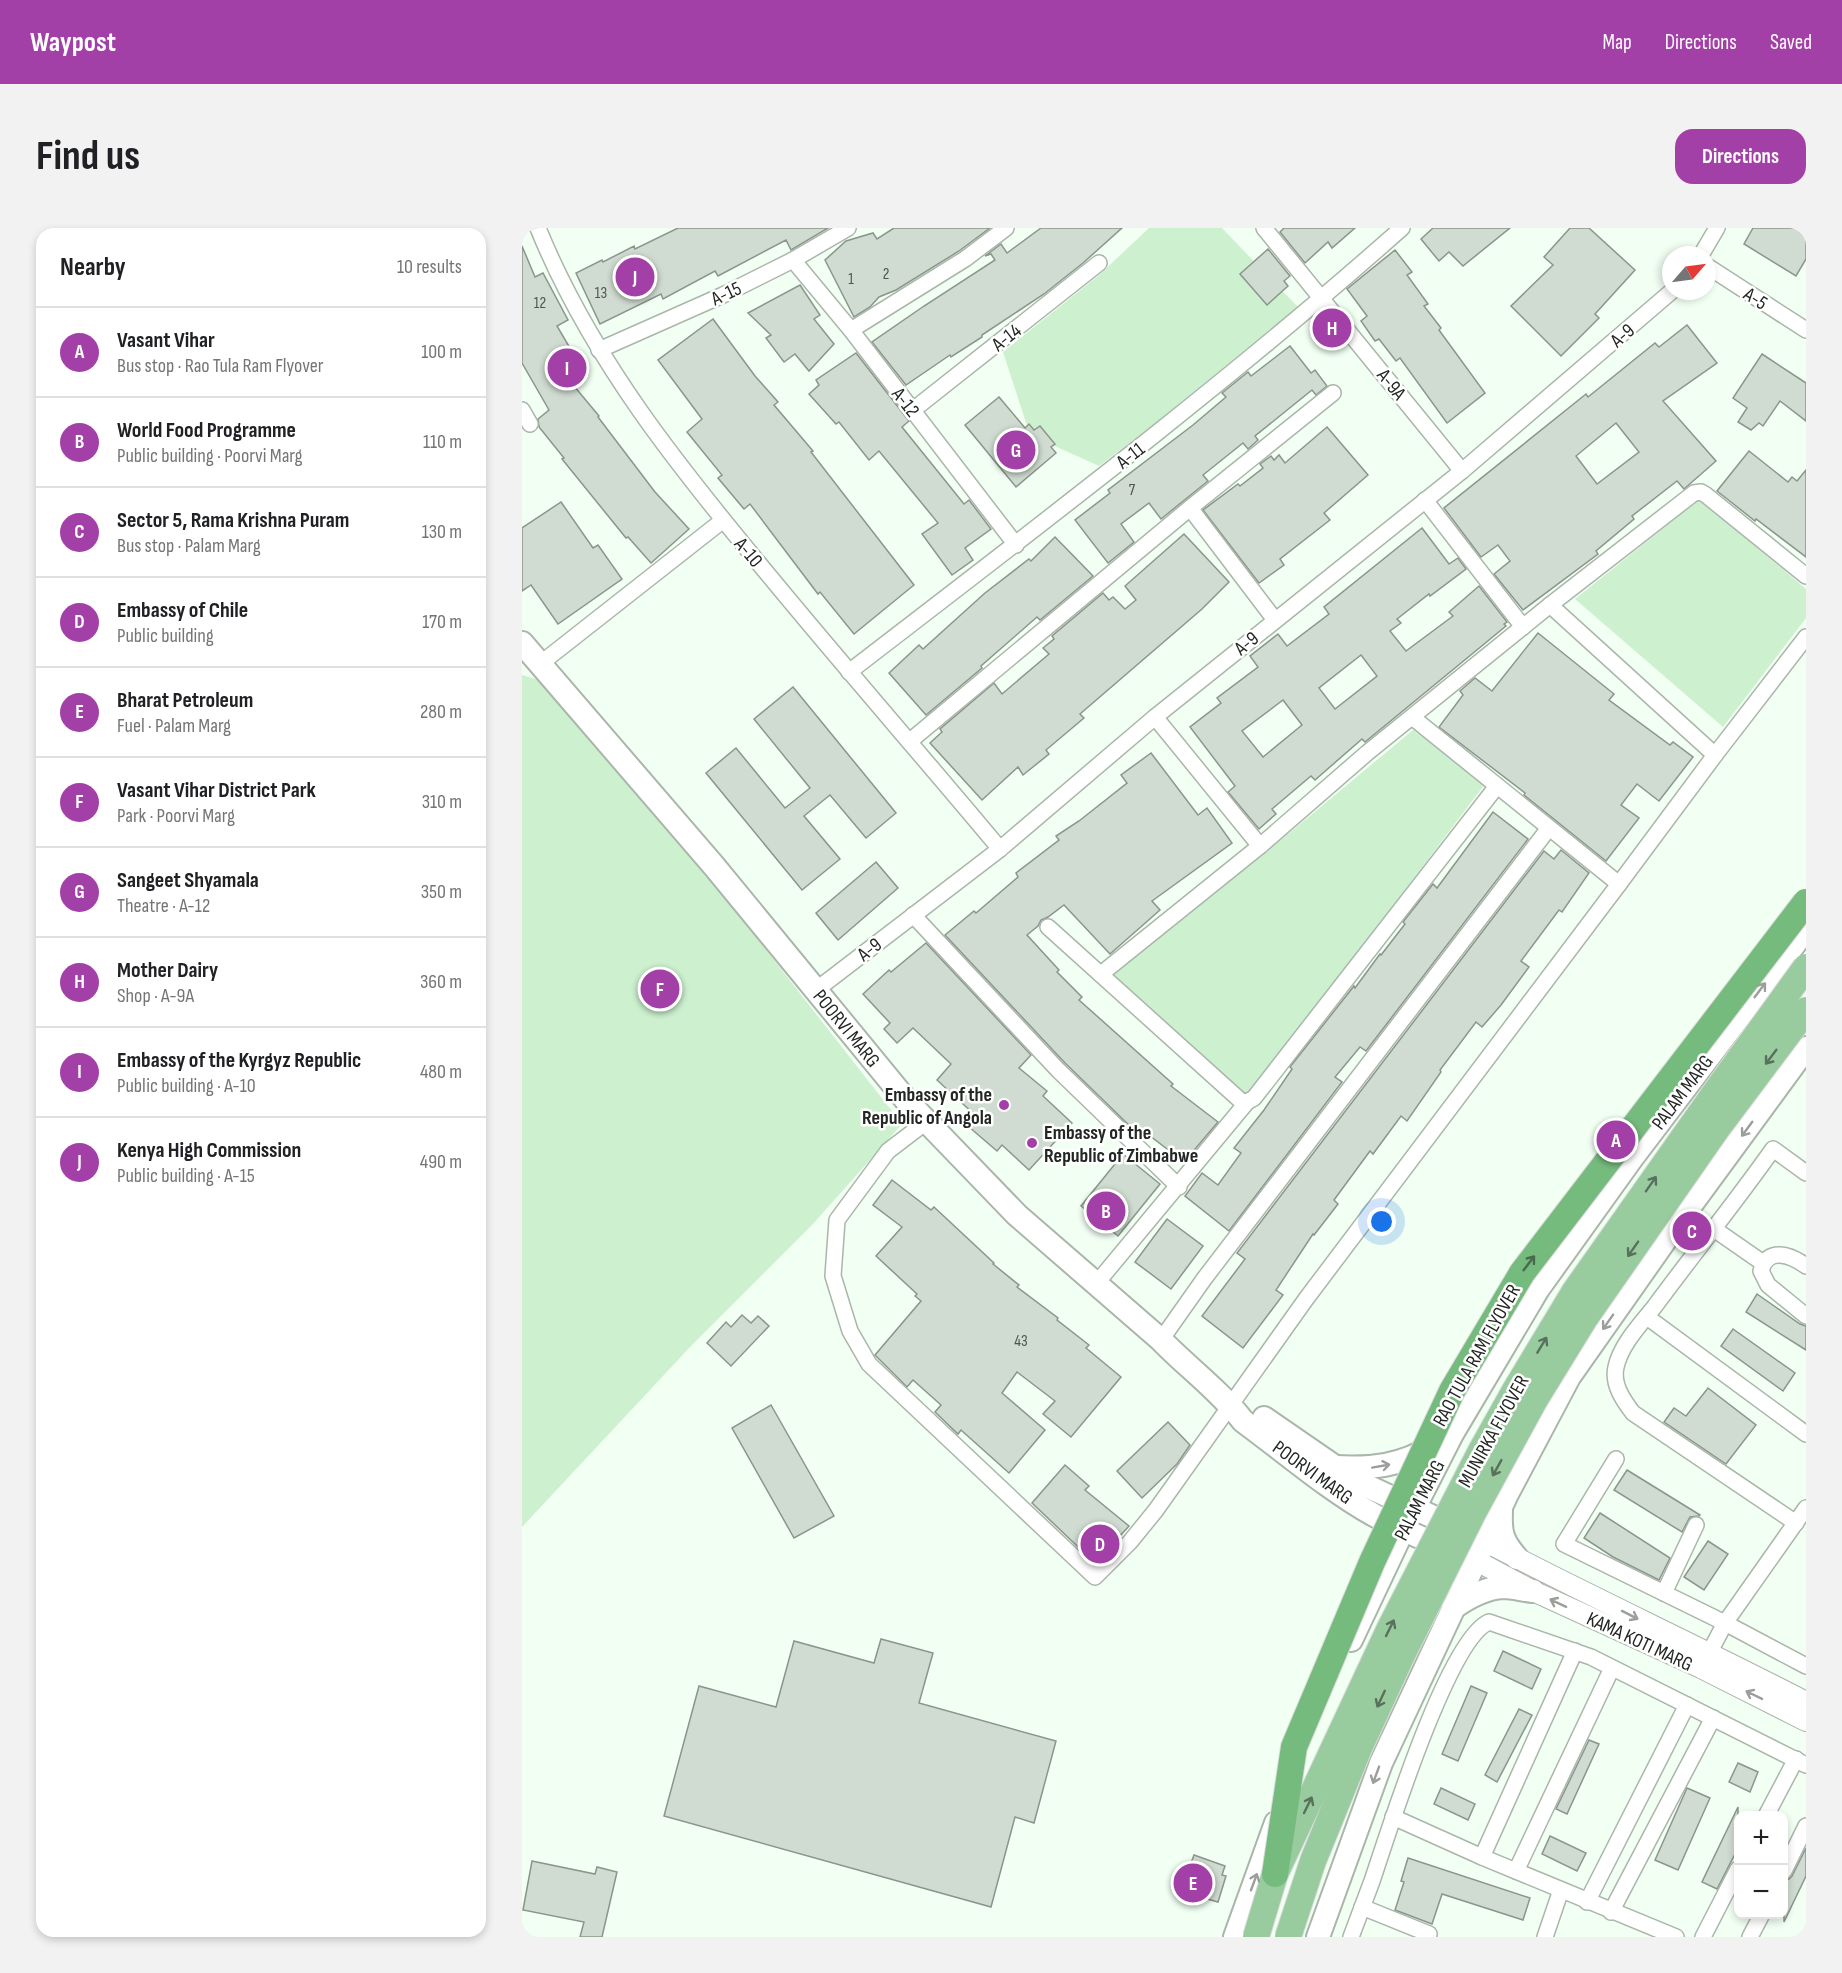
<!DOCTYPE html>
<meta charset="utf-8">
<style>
body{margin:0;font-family:"Sofia Sans Condensed",sans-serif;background:#f2f2f2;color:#202124}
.controls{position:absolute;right:18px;bottom:18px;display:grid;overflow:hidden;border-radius:12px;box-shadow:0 3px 9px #0003}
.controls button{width:54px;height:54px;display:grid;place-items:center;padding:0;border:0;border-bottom:2px solid #e0e0e0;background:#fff;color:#202124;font:30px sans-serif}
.compass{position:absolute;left:1140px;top:18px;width:54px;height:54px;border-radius:50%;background:#fff;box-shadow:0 3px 9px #0003;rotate:62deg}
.you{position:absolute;left:860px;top:994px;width:21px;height:21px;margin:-15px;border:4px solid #fff;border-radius:50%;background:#1a73e8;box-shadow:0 0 0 9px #1a73e833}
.badge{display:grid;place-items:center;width:39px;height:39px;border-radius:50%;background:#a340a7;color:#fff;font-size:20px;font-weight:700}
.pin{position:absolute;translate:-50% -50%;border:3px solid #fff;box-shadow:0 2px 6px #0006}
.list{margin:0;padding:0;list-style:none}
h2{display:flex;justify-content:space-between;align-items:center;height:78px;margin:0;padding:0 24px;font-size:26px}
h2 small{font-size:20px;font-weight:400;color:#757577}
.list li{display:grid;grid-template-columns:39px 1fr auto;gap:18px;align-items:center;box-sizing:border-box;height:90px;padding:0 24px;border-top:2px solid #e0e0e0}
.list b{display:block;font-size:22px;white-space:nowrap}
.list p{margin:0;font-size:20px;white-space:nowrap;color:#757577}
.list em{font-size:20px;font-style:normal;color:#757577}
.map{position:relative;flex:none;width:1284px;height:1709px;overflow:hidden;border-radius:18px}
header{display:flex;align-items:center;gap:36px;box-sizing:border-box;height:84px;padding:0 30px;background:#a340a7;color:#fff}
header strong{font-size:28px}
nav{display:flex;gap:33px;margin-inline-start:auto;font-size:21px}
.intro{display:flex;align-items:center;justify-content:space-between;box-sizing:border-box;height:144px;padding:0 36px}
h1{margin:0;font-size:42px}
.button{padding:15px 27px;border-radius:18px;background:#a340a7;color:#fff;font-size:21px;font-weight:700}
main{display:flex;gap:36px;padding:0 36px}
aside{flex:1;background:#fff;border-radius:18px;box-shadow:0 3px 9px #0003}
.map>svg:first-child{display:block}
.green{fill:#cdf0cf}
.building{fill:#d0dcd1;stroke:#8a958b;stroke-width:1.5;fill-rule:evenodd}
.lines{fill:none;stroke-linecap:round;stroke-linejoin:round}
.minor-casing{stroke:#abb6ab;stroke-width:18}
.tertiary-casing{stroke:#abb6ab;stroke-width:22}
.secondary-casing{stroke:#abb6ab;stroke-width:26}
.minor{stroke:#fff;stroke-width:15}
.tertiary{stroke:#fff;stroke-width:20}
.secondary{stroke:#fff;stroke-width:22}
.primary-bridge-casing{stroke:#dcdcdc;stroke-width:28;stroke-linecap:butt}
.trunk-bridge-casing{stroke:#dcdcdc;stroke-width:28;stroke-linecap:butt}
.primary-bridge{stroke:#98cc9e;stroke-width:26}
.trunk-bridge{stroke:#76bb7e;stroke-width:26}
.oneway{stroke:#9c9e9c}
.oneway2{stroke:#58715a}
.oneway3{stroke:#486a4c}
.poi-dot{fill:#a340a7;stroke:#fff;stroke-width:2}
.labels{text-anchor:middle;stroke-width:5;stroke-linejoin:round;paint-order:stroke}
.number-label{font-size:16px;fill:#4e544e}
.street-label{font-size:20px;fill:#232723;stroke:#fff}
.poi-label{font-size:20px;font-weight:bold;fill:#232723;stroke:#fff;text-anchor:end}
</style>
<header>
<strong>Waypost</strong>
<nav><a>Map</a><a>Directions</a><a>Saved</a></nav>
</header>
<div class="intro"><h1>Find us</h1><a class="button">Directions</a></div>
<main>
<aside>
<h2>Nearby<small>10 results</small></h2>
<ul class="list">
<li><span class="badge">A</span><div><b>Vasant Vihar</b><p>Bus stop · Rao Tula Ram Flyover</p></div><em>100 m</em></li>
<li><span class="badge">B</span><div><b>World Food Programme</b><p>Public building · Poorvi Marg</p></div><em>110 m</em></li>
<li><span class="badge">C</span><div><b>Sector 5, Rama Krishna Puram</b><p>Bus stop · Palam Marg</p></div><em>130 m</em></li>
<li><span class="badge">D</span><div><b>Embassy of Chile</b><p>Public building</p></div><em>170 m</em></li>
<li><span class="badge">E</span><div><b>Bharat Petroleum</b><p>Fuel · Palam Marg</p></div><em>280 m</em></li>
<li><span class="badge">F</span><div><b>Vasant Vihar District Park</b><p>Park · Poorvi Marg</p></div><em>310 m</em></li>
<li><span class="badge">G</span><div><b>Sangeet Shyamala</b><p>Theatre · A-12</p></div><em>350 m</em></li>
<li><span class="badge">H</span><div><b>Mother Dairy</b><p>Shop · A-9A</p></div><em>360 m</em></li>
<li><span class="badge">I</span><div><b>Embassy of the Kyrgyz Republic</b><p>Public building · A-10</p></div><em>480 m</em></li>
<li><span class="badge">J</span><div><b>Kenya High Commission</b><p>Public building · A-15</p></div><em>490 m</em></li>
</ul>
</aside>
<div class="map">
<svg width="1284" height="1709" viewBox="0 0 1284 1709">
<rect width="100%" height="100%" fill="#f2fff3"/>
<g class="green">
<polygon points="627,0 700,0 776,79 678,161 577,238 508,207 481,124 576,48"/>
<polygon points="1178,271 1284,361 1284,390 1201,499 1053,371"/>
<polygon points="0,447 17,452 170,627 380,896 290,997 169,1118 0,1299"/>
<polygon points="891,502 963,556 726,869 589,746 771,602"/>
</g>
<g class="building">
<polygon points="156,0 306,0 269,22 264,12 196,48 193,43 141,71 139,66 78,96 54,45 80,32 81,34 112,18 113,21"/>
<polygon points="372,0 468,0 437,23 374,62 357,69 348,79 332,89 303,32 324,13 351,5 355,11"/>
<polygon points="519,0 600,0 561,35 522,66 460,107 460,109 429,129 428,127 384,157 350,114 402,78 473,32 469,26 463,28 479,16 485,25"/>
<polygon points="762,0 833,0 810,20 806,14 783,35 758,4"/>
<polygon points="911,0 988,0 941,38 927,24 917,33 899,11"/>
<polygon points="1048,0 1067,0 1113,42 1073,86 1077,90 1039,128 989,78 1031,37 1022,29"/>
<polygon points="1231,0 1284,0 1284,31 1274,48 1222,16"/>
<polygon points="0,18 13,49 21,45 46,92 35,98 62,144 47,152 77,188 76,189 133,264 167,301 129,335 106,309 104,310 40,231 42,230 17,199 16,191 27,182 0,135"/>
<polygon points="746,21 768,48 762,53 766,58 745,77 718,46"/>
<polygon points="873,22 890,44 885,47 906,76 902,78 919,100 917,102 963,165 925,195 878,130 874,133 857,111 853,113 839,93 845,88 825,61"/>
<polygon points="278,57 298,87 292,91 312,116 287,143 273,126 262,134 244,110 249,107 226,85"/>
<polygon points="191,91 233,148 256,174 252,177 291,223 289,224 392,357 332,406 298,364 296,366 228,276 222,281 196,250 200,247 165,204 180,191 136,132"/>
<path d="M1165,97L1195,135L1141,173L1194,233L1162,261L1155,253L1110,288L1112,291L1074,323L1076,326L1001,382L972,346L988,333L976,317L959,329L922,280L1064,166L1066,169L1133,115L1137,119ZM1094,195L1117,224L1075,256L1054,228Z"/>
<polygon points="768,118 789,145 793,142 805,158 794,167 790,162 733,208 736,212 726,221 721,215 681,247 686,253 639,291 627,275 599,296 612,314 586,335 553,292 588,265 586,262 671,197 704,169 700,165 726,144 729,148"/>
<polygon points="334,125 387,193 380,199 442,276 447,272 469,301 443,320 451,332 430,347 400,306 416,295 357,223 347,232 317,194 314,196 287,166 297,157 294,152"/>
<polygon points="1240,126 1284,155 1284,193 1258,173 1241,198 1237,195 1229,202 1216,194 1225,180 1211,170"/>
<polygon points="477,169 503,200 507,196 512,202 518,198 533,216 529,219 534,225 494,259 443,197"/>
<polygon points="805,199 846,247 802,285 808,292 758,331 762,337 737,355 681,282 716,256 718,258 741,240 738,236 749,228 752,232 757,227 763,235"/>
<polygon points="1227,223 1266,254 1270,249 1275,253 1284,242 1284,329 1234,291 1233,293 1195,263"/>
<polygon points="39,274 71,320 76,317 100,351 36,396 9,357 0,363 0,300"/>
<path d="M900,300L927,336L936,330L944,341L908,368L907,366L875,391L879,395L868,403L884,423L931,388L927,384L957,358L985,394L982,396L984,398L843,514L840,511L793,552L789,548L750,581L754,586L737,601L706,564L713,558L668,499L699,475L695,470L736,439L728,428L756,406L765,418L807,386L802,379ZM839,427L855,448L813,481L797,460ZM761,472L780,497L741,529L720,503Z"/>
<polygon points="662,306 707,354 680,381 558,486 562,490 524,522 527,526 501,547 496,539 460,572 408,515 420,504 418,501 472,455 480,466 527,426 521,420 532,411 530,408 581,365 587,372 591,369 603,381 614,372 603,358"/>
<polygon points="533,309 571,348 518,392 515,389 459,438 460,440 404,487 367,445 397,417 401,421 463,365 507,331 509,333"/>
<polygon points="1016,405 1092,466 1087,472 1148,517 1151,514 1171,529 1137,573 1115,556 1099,577 1117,590 1084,633 1002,567 1003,565 917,499 941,467 938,463 953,450 970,463"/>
<polygon points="271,459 374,585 344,610 308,567 282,588 318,631 280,662 184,545 214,520 263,580 288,560 232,491"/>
<polygon points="629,525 676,587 685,580 710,615 630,673 638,682 588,726 542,677 526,689 519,692 516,698 505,707 537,742 535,744 560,769 557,772 651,856 649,858 696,894 662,934 615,898 611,901 543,835 423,707 452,683 454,685 496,649 494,645 537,612 534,608 557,593 605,555 599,547"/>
<polygon points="971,584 1006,611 844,823 838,819 813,849 820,854 707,1003 663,968 680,945 696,957 719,925 712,920 742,882 770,841 768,839 832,758 833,760 858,726 859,727 883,696 881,694 911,656 915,660"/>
<polygon points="1039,622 1067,645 1040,684 1037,682 999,733 1007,739 979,777 960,799 954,794 918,842 919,844 885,893 879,888 851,926 848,923 812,972 816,976 792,1007 791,1006 754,1062 761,1067 721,1120 680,1088 723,1031 715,1025 1022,623 1032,631"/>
<polygon points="354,634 376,660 316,712 294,685"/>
<polygon points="404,715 509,827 497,840 525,863 521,868 550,895 507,942 480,917 475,923 447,899 455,889 415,852 429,836 391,800 375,815 362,801 368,795 341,766 367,742 369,744"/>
<polygon points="601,926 638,956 596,1008 559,978"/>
<polygon points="370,952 409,982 412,979 472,1035 471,1036 497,1057 495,1059 536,1090 535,1092 567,1117 564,1120 599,1149 549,1209 521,1186 533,1173 495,1144 480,1165 523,1202 487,1245 439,1202 436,1206 413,1184 419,1177 391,1152 385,1159 353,1127 399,1073 393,1068 395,1066 354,1028 380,999 351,977"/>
<polygon points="645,991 681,1018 649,1061 613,1034"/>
<polygon points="1235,1066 1278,1096 1284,1098 1284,1122 1224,1084"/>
<polygon points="220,1087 229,1095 236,1088 247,1098 209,1138 185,1115 204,1094 209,1099"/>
<polygon points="1211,1101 1273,1145 1261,1163 1199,1118"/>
<polygon points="1186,1160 1234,1197 1204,1236 1142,1194 1152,1180 1164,1188"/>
<polygon points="249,1177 312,1288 272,1310 210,1200"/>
<polygon points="646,1194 668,1217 655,1236 620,1270 595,1243"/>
<polygon points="543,1237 567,1258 563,1262 607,1298 573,1335 510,1275"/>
<polygon points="1105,1242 1178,1287 1177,1288 1168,1289 1160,1304 1092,1262"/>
<polygon points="1078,1285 1148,1330 1137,1352 1091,1329 1062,1310"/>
<polygon points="1186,1313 1206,1326 1182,1362 1162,1349"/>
<polygon points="359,1411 411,1425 397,1475 534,1513 512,1595 493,1589 469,1679 142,1588 177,1458 254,1479 272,1413 352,1435"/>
<polygon points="981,1423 1019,1441 1010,1461 972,1443"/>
<polygon points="949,1458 965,1465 936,1533 920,1526"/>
<polygon points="997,1481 1010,1487 975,1554 963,1547"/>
<polygon points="1067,1512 1077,1516 1045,1586 1034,1581"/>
<polygon points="1216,1535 1236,1544 1228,1564 1207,1554"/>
<polygon points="919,1560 953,1576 946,1592 912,1576"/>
<polygon points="1165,1560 1188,1570 1156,1642 1133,1632"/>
<polygon points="1216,1579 1216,1620 1195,1661 1180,1654"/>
<polygon points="1028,1608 1064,1625 1055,1643 1020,1626"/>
<polygon points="1284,1620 1284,1648 1262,1694 1262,1653 1267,1651 1270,1648"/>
<polygon points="672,1627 703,1638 700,1647 704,1648 696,1674 667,1666 670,1656 662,1654"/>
<polygon points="886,1630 1008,1670 1001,1692 920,1666 910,1696 873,1682 882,1654 879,1653"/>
<polygon points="10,1633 73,1646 75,1639 95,1644 80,1709 58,1709 62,1694 1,1682"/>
</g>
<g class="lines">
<g class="minor-casing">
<g id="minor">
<path d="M16,0C69,131 159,242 249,350C324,441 402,530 478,621"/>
<polyline points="742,0 940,243"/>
<polyline points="1179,27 1195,0"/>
<polyline points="271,32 329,102 494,317"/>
<polyline points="1185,38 1284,102"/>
<polyline points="329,102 443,31 484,0"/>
<polyline points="77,122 201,67 271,32 326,0"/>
<polyline points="0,182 8,196"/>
<polyline points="391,182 577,35"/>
<polyline points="903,272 1001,399"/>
<polyline points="668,280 753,392"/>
<polyline points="1028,377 1193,527"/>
<polyline points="18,436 200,293"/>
<path d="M327,444C514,300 703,157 880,0"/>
<polyline points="633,489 738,618"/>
<polyline points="890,489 1097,656"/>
<polyline points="388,513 668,280 811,165"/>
<polyline points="391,687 536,842 657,959"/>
<polyline points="526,699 719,873 725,874 732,870 975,558"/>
<polyline points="579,746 738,618 845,525 1028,377 1172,265 1179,264 1184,267 1284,348"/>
<polyline points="294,762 478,621 633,489 940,243 1150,63"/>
<polyline points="404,894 366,923 315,992 311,1048 328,1103 347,1136 573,1349 608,1314 634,1282 784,1071 1097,656 1193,527 1284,409"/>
<polyline points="1192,1001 1241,1035"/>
<path d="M1284,1038C1269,1027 1245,1018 1239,1043L1246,1057L1284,1088"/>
<polyline points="574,1056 725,874"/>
<polyline points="1125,1089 1284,1206"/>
<polyline points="639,1112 682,1051 1027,600"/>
<polyline points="1094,1231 1042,1316 1203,1395 1284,1438"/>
<path d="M1274,1295L1111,1185C1101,1172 1090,1156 1094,1139C1099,1116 1119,1096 1133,1078C1172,1025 1213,975 1251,921L1284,945"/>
<polyline points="1142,1365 1174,1297"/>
<polyline points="1183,1433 1203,1395 1284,1280"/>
<polyline points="1244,1588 1274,1531"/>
<polyline points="871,1589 960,1629 1154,1709"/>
<polyline points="960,1629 1053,1423"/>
<polyline points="994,1643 1090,1440"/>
<polyline points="1262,1643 1284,1598"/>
<polyline points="1065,1674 1165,1477"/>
<polyline points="840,1679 907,1706 906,1709"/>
<polyline points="1089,1684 1191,1490"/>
<path d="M829,1709C836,1690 843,1672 850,1653C866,1606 926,1411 967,1394L1069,1429L1284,1537"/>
<polyline points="1023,1709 1039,1662"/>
<polyline points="1181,1709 1216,1641"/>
<polyline points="1228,1709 1240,1686"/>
</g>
</g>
<g class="tertiary-casing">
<g id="tertiary">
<path d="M962,1313C1069,1369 1178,1419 1284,1474"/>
<polyline points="953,1332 1011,1363 1179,1440 1284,1493"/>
</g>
</g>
<g class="secondary-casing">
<g id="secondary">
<path d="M0,415L192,638L384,872L495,987L639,1112C665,1139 697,1162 721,1193C762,1223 807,1262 852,1287C884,1305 919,1318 953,1332"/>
<polyline points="742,1190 832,1252 937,1301"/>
<path d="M813,1239C849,1241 880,1238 911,1218"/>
<path d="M979,1283C978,1305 980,1313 995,1330"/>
<path d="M931,1380C945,1370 964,1360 981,1359C990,1359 1001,1362 1011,1363"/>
<polyline points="829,1412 881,1302 930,1206 1016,1061 1110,930 1284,701"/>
<polyline points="713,1709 754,1595"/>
<polyline points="796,1709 859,1535 985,1266 1047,1149 1144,1011 1284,820"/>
</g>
</g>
<use href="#minor" class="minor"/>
<use href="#tertiary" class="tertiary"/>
<use href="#secondary" class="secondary"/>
<g class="primary-bridge-casing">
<g id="primary-bridge">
<polyline points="734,1709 753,1646 867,1402 960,1221 992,1164 1053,1063 1195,862 1284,739"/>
<polyline points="766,1709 791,1633 837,1520 879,1429 952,1283 1012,1173 1063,1090 1194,902 1284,782"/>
</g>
</g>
<g class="trunk-bridge-casing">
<polyline id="trunk-bridge" points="753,1646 772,1519 850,1334 930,1163 1000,1045 1284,674"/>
</g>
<use href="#primary-bridge" class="primary-bridge"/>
<use href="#trunk-bridge" class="trunk-bridge"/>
</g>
<defs><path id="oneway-shaft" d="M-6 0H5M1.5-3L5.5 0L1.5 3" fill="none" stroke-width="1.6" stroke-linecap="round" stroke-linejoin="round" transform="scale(1.5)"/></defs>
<g class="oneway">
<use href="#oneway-shaft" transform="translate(1238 762) rotate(-53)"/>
<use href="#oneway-shaft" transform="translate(1225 901) rotate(126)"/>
<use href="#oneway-shaft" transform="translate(1086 1094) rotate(125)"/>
<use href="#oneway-shaft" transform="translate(859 1238) rotate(-10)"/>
<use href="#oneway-shaft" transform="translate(1036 1375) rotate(-155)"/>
<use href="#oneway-shaft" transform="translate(1108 1387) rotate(27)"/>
<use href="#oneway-shaft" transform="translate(1232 1467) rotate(-154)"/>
<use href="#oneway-shaft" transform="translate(854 1547) rotate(110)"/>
<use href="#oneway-shaft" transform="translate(732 1654) rotate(-70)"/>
</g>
<g class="oneway2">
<use href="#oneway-shaft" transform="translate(1249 829) rotate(127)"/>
<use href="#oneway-shaft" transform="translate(1129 956) rotate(-55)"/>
<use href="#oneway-shaft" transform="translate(1111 1021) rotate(125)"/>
<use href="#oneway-shaft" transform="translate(1020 1117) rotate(-59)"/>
<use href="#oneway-shaft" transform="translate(975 1240) rotate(119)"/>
<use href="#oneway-shaft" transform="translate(868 1400) rotate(-64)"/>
<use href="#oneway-shaft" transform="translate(859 1471) rotate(115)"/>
<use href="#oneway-shaft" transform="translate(786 1577) rotate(-64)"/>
</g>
<use class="oneway3" href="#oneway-shaft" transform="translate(1007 1035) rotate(-53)"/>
<g class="poi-dot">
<circle cx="482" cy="877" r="6"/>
<circle cx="510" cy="915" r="6"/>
</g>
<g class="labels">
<g class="number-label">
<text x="364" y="51">2</text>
<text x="329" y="56">1</text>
<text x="79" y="70">13</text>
<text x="18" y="80">12</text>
<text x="610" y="267">7</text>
<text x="499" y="1118">43</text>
</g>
<g class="street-label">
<text transform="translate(204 65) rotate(-25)" y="7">A-15</text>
<text transform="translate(1234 70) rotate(33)" y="7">A-5</text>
<text transform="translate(1100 107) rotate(-40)" y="7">A-9</text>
<text transform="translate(484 109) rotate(-38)" y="7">A-14</text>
<text transform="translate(870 156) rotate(51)" y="7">A-9A</text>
<text transform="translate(384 174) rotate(52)" y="7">A-12</text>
<text transform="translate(608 227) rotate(-38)" y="7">A-11</text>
<text transform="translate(227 324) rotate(50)" y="7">A-10</text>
<text transform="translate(724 415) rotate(-39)" y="7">A-9</text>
<text transform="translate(347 721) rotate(-38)" y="7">A-9</text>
<text transform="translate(325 800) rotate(51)" y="7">POORVI MARG</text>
<text transform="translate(1160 864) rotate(-53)" y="7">PALAM MARG</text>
<text transform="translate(954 1127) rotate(-61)" y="7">RAO TULA RAM FLYOVER</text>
<text transform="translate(971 1203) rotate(-61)" y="7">MUNIRKA FLYOVER</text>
<text transform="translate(791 1244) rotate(36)" y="7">POORVI MARG</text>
<text transform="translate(897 1272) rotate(-63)" y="7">PALAM MARG</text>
<text transform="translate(1118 1413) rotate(25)" y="7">KAMA KOTI MARG</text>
</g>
<g class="poi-label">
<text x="470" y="873">Embassy of the<tspan x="470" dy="23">Republic of Angola</tspan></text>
<text x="522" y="911" text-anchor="start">Embassy of the<tspan x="522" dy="23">Republic of Zimbabwe</tspan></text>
</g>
</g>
</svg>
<div class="controls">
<button>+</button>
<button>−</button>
</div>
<svg class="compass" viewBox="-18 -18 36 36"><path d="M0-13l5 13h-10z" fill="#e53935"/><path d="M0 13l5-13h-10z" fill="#757577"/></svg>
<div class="you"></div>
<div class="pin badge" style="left:1094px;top:912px">A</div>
<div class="pin badge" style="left:584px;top:983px">B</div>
<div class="pin badge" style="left:1170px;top:1003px">C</div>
<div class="pin badge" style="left:578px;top:1316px">D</div>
<div class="pin badge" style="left:671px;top:1655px">E</div>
<div class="pin badge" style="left:138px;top:761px">F</div>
<div class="pin badge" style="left:494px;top:222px">G</div>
<div class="pin badge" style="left:810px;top:100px">H</div>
<div class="pin badge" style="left:45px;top:140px">I</div>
<div class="pin badge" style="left:113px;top:49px">J</div>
</div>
</main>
